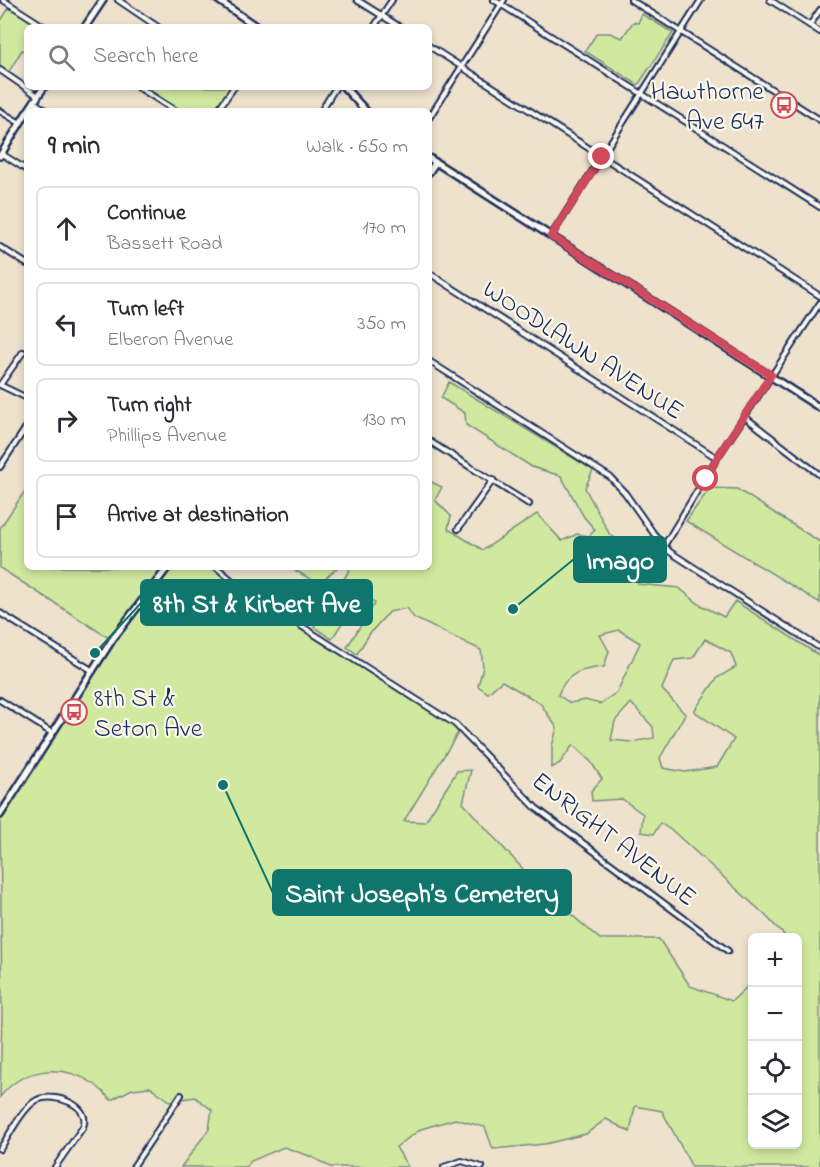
<!DOCTYPE html>
<meta charset="utf-8">
<style>
body{margin:0;font-family:"Indie Flower",sans-serif;background:#f2f2f3;color:#2b2b33}
.controls{position:absolute;right:18px;bottom:18px;display:grid;overflow:hidden;border-radius:9px;box-shadow:0 3px 9px #0003}
.controls button{width:54px;height:54px;display:grid;place-items:center;padding:0;border:0;border-bottom:2px solid #e1e1e2;background:#fff;color:#2b2b33;font:30px sans-serif}
.stop{position:absolute;width:18px;height:18px;margin:-14px;border:4px solid #d1495b;border-radius:50%;background:#fff}
.stop.end{background:#d1495b;border-color:#fff;box-shadow:0 2px 6px #0008}
.list{margin:0;padding:0;list-style:none}
h2{display:flex;justify-content:space-between;align-items:center;height:78px;margin:0;padding:0 24px;font-size:26px}
h2 small{font-size:20px;font-weight:400;color:#7c7c81}
.list li{display:grid;grid-template-columns:39px 1fr auto;gap:18px;align-items:center;box-sizing:border-box;height:84px;margin:0 12px 12px;padding:0 12px;border:2px solid #e1e1e2;border-radius:9px}
.list b{display:block;font-size:22px;white-space:nowrap}
.list p{margin:0;font-size:20px;white-space:nowrap;color:#7c7c81}
.list em{font-size:20px;font-style:normal;color:#7c7c81}
.icon{flex:none;width:33px;height:33px;fill:none;stroke:currentColor;stroke-width:2;stroke-linecap:round;stroke-linejoin:round}
.map{position:relative;flex:none;width:820px;height:1167px;overflow:hidden}
.search{position:absolute;background:#fff;box-shadow:0 3px 9px #0003;left:24px;top:24px;width:408px;height:66px;display:flex;align-items:center;gap:15px;box-sizing:border-box;padding:0 21px;border-radius:9px;color:#7c7c81;font-size:22px}
.panel{position:absolute;background:#fff;box-shadow:0 3px 9px #0003;left:24px;top:108px;width:408px;height:462px;border-radius:9px}
.map>svg:first-child{display:block}
.green{fill:#d0e99f;stroke:#768c7e;stroke-width:1.5;fill-rule:evenodd}
.lines{fill:none;stroke-linecap:round;stroke-linejoin:round}
.street-casing{stroke:#1b2f5e;stroke-width:8}
.secondary-casing{stroke:#1b2f5e;stroke-width:10}
.street{stroke:#fbf7ec;stroke-width:4}
.secondary{stroke:#fbf7ec;stroke-width:5}
.route{stroke:#d1495b;stroke-width:8}
.labels{text-anchor:middle;stroke-width:4.5;stroke-linejoin:round;paint-order:stroke}
.poi-label{font-size:26px;fill:#1b2f5e;stroke:#fbf7ec;text-anchor:end}
.street-label{font-size:26px;fill:#1b2f5e;stroke:#fbf7ec}
.leader{fill:none;stroke:#0f766e;stroke-width:2}
.callout-dot{fill:#0f766e;stroke:#fbf7ec;stroke-width:2}
.callout{fill:#0f766e;stroke:#0f766e;stroke-width:2}
.callout-label{font-size:27px;text-anchor:middle;font-weight:bold;fill:#fff}
</style>
<div class="map">
<svg width="820" height="1167" viewBox="0 0 820 1167">
<rect width="100%" height="100%" fill="#eee2cd"/>
<filter id="ink" filterUnits="userSpaceOnUse"><feTurbulence type="fractalNoise" baseFrequency=".0167" numOctaves="2"/><feDisplacementMap in="SourceGraphic" scale="12" xChannelSelector="R" yChannelSelector="G"/><feConvolveMatrix kernelMatrix="1 2 1 2 8 2 1 2 1" color-interpolation-filters="sRGB"/></filter>
<g filter="url(#ink)">
<g class="green">
<polygon points="11,5 45,27 27,27 27,52 22,50 7,75 0,70 0,22"/>
<polygon points="642,14 673,33 638,85 585,51 597,33 610,33 622,38 633,22 638,23"/>
<polygon points="138,87 234,87 217,111 176,111"/>
<path d="M449,382L593,470L585,488L610,535L629,546L638,584L679,588L699,604L724,617L735,601L820,656V1167H692L662,1111L635,1106L630,1132L606,1119L586,1134L545,1144L493,1149L485,1127L455,1119L421,1129L396,1147L408,1167H330L312,1157L284,1147L251,1161L246,1167H181L209,1129L212,1110L195,1097L170,1101L150,1087L132,1089L111,1100C106,1095 100,1088 94,1084C62,1063 23,1067 0,1097L2,1016L0,815L112,640L0,568V528L27,488V567H216L231,580L461,728L404,821L425,822L457,771L471,770L463,803L540,888L600,939H659L690,986L732,1001L752,982V1144H798V938L786,937L765,915L675,833L660,823L654,834L641,832L643,814L622,799L592,801L591,791L602,779L591,762L573,745L560,763L552,768V746L557,728L540,703L502,681L488,693L478,686L483,667L481,650L414,618L407,608L389,612L370,633L357,654L347,647L375,603L361,593L332,639L314,627L350,569L348,567H429V481L442,487L435,500L451,516L448,529L483,550L537,514L562,541L577,534L589,536L595,530L584,517L561,476L532,467L466,425L465,413L441,398ZM619,630L640,643L617,692L600,704L585,700L570,703L558,695C566,672 583,669 604,667L609,651L600,635ZM705,639L731,653L736,667L717,678L694,711L734,739L717,767L685,772L663,768L660,758L685,714L662,689L674,660L693,658ZM631,703L653,727L654,738L632,742L611,740L615,721Z"/>
<polygon points="710,488 737,489 820,542 820,603 686,521"/>
<polygon points="289,567 338,567 319,584"/>
</g>
<g class="lines">
<g class="street-casing">
<g id="street">
<polyline points="3,0 45,27"/>
<polyline points="118,0 158,27"/>
<polyline points="357,0 400,27"/>
<polyline points="494,0 820,207"/>
<polyline points="631,0 820,120"/>
<polyline points="770,0 820,32"/>
<polyline points="810,25 820,10"/>
<polyline points="374,27 392,0"/>
<polyline points="429,46 820,296"/>
<polyline points="0,70 38,96"/>
<polyline points="138,87 176,111"/>
<polyline points="34,102 47,111"/>
<polyline points="0,111 20,123"/>
<polyline points="217,111 234,87"/>
<polyline points="321,111 336,87"/>
<polyline points="429,118 504,0"/>
<polyline points="2,154 27,170"/>
<polyline points="551,236 701,0"/>
<polyline points="0,247 27,264"/>
<polyline points="429,273 717,458"/>
<polyline points="429,361 610,477 625,493 654,534 670,552 820,648"/>
<polyline points="0,385 23,352"/>
<polyline points="0,385 27,398"/>
<polyline points="745,417 820,475"/>
<polyline points="429,441 529,504"/>
<polyline points="0,467 27,426"/>
<polyline points="458,529 493,480"/>
<polyline points="664,546 717,458 820,303"/>
<polyline points="216,567 240,587 455,724 536,808 728,951"/>
<polyline points="0,613 93,671"/>
<polyline points="0,700 52,733"/>
<path d="M0,1149C9,1136 23,1107 37,1100C54,1092 92,1105 83,1127L55,1167"/>
<polyline points="133,1167 181,1095"/>
<polyline points="444,1167 462,1161 482,1167"/>
</g>
</g>
<g class="secondary-casing">
<g id="secondary">
<polyline points="218,0 257,27"/>
<polyline points="85,27 103,0"/>
<polyline points="344,87 366,111"/>
<polyline points="28,111 44,87"/>
<polyline points="0,156 27,112"/>
<polyline points="429,158 820,408"/>
<polyline points="429,172 435,163"/>
<polyline points="0,815 112,640 168,567"/>
</g>
</g>
<use href="#street" class="street"/>
<use href="#secondary" class="secondary"/>
</g>
</g>
<g class="lines" filter="url(#ink)">
<polyline class="route" points="602,157 551,236 771,375 717,458 706,479"/>
</g>
<defs>
<g id="bus-ring" transform="scale(1.35)"><circle r="9.5" fill="#fbf7ec" stroke="#d1495b" stroke-width="1.5"/><path d="M-5-6H5V4H4V6H2V4H-2V6H-4V4H-5ZM-3.5-4V0h7V-4ZM-3.5 1.2v1.5H-2V1.2ZM2 1.2v1.5H3.5V1.2Z" fill="#d1495b"/></g>
</defs>
<g fill-rule="evenodd">
<use href="#bus-ring" x="784" y="105"/>
<use href="#bus-ring" x="74" y="712"/>
</g>
<g class="labels">
<g class="poi-label">
<text x="764" y="99">Hawthorne<tspan x="764" dy="30">Ave 647</tspan></text>
<text x="94" y="706" text-anchor="start">8th St &amp;<tspan x="94" dy="30">Seton Ave</tspan></text>
</g>
<g class="street-label">
<text transform="translate(584 349) rotate(33)" y="9">WOODLAWN AVENUE</text>
<text transform="translate(615 838) rotate(38)" y="9">ENRIGHT AVENUE</text>
</g>
</g>
<path class="leader" d="M513 609L574 559M95 653L141 603M223 785L273 893"/>
<g class="callout-dot">
<circle cx="513" cy="609" r="6"/>
<circle cx="95" cy="653" r="6"/>
<circle cx="223" cy="785" r="6"/>
</g>
<g class="callout">
<rect x="574" y="537" width="92" height="45" rx="6"/>
<rect x="141" y="580" width="231" height="45" rx="6"/>
<rect x="273" y="870" width="298" height="45" rx="6"/>
</g>
<g class="callout-label">
<text x="620" y="569">Imago</text>
<text x="257" y="612">8th St &amp; Kirbert Ave</text>
<text x="422" y="902">Saint Joseph’s Cemetery</text>
</g>
</svg>
<div class="controls">
<button>+</button>
<button>−</button>
<button><svg class="icon" aria-label="locate" viewBox="0 0 24 24"><circle cx="12" cy="12" r="6"/><path d="M12 2v4M12 18v4M2 12h4M18 12h4"/></svg></button>
<button><svg class="icon" aria-label="layers" viewBox="0 0 24 24"><path d="M12 4l9 5-9 5-9-5zM3 14l9 5 9-5"/></svg></button>
</div>
<div class="stop" style="left:706px;top:479px"></div>
<div class="stop end" style="left:602px;top:157px"></div>
<div class="search"><svg class="icon" aria-label="search" viewBox="0 0 24 24"><circle cx="10" cy="10" r="6"/><path d="M15 15l6 6"/></svg>Search here</div>
<section class="panel">
<h2>9 min<small>Walk · 650 m</small></h2>
<ul class="list">
<li><svg class="icon" aria-label="ahead" viewBox="0 0 24 24"><path d="M12 20V5M6 11l6-6 6 6"/></svg><div><b>Continue</b><p>Bassett Road</p></div><em>170 m</em></li>
<li><svg class="icon" aria-label="left" viewBox="0 0 24 24"><path d="M17 20v-9H6M10 6l-5 5 5 5"/></svg><div><b>Turn left</b><p>Elberon Avenue</p></div><em>350 m</em></li>
<li><svg class="icon" aria-label="right" viewBox="0 0 24 24"><path d="M7 20v-9h11M14 6l5 5-5 5"/></svg><div><b>Turn right</b><p>Phillips Avenue</p></div><em>130 m</em></li>
<li><svg class="icon" aria-label="arrive" viewBox="0 0 24 24"><path d="M6 21V4h12l-3 4 3 4H6"/></svg><div><b>Arrive at destination</b></div></li>
</ul>
</section>
</div>
